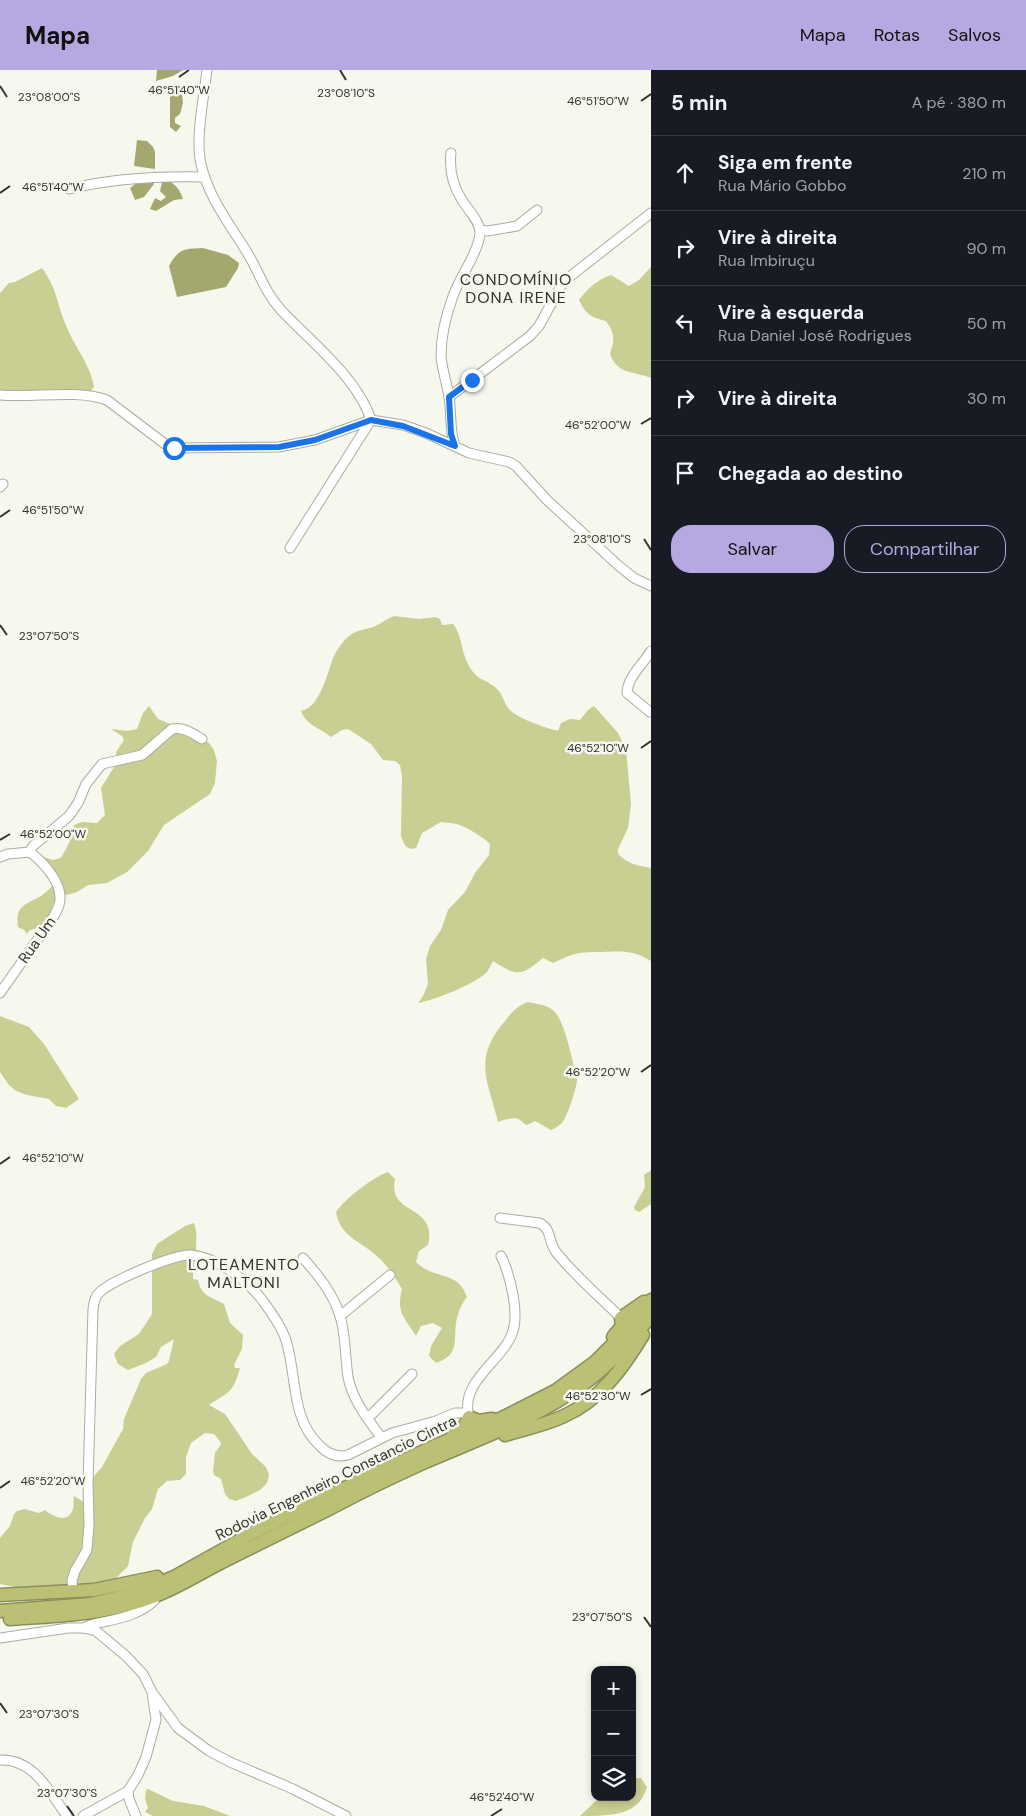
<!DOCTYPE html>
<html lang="pt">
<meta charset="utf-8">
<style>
body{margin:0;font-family:"DM Sans",sans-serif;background:#242831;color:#f1f3f6}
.controls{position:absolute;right:15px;bottom:15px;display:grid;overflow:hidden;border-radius:10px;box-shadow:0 2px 8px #0003}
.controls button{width:45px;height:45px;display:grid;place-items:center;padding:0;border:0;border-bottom:1px solid #363941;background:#171b24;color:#f1f3f6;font:25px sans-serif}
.stop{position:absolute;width:15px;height:15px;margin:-11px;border:4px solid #1a73e8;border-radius:50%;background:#fff}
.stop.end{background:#1a73e8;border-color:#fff;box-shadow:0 1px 5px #0008}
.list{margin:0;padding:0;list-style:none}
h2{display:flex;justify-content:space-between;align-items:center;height:65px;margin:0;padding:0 20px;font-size:21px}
h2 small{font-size:16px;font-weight:400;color:#9ea1a6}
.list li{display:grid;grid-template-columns:32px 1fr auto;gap:15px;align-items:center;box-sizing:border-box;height:75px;padding:0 20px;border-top:1px solid #363941}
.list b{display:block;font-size:19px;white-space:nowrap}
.list p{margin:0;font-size:16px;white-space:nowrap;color:#9ea1a6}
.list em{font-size:16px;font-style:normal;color:#9ea1a6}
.actions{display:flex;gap:10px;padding:15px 20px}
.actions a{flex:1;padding:11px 0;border:1px solid #b6a8e0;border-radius:20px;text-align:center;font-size:18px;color:#b6a8e0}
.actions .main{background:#b6a8e0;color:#111}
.icon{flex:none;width:28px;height:28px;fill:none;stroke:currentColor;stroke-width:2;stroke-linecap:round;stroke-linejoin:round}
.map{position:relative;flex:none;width:651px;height:1746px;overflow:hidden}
header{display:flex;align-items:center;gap:30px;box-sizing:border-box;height:70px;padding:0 25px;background:#b6a8e0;color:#111}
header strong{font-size:24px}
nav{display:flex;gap:28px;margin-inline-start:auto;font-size:18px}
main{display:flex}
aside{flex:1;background:#171b24}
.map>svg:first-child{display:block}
.forest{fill:#c9ce93}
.water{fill:#a4a86f}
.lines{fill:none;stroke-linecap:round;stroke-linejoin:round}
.minor-casing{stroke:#abaca1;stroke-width:11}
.highway-casing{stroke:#8b8f5c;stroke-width:15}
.minor{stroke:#fff;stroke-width:9}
.highway{stroke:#bbc074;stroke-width:12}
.route{stroke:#1a73e8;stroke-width:6}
.ticks{fill:none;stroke:#33332f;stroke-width:2}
.labels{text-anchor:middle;stroke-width:5;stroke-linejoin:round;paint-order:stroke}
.street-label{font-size:15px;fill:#33332f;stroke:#f7f8ed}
.neighbourhood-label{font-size:16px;letter-spacing:1px;fill:#33332f;stroke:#f7f8ed}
.ticks-label{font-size:12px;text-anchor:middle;fill:#33332f;stroke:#f7f8ed;stroke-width:5;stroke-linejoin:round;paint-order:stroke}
</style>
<header>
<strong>Mapa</strong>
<nav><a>Mapa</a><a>Rotas</a><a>Salvos</a></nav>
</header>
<main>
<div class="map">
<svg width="651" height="1746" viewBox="0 0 651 1746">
<rect width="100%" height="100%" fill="#f7f8ed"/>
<g class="forest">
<path d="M651,197V308C633,301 618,305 610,284C615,269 615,264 606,251C590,247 586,244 579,230C588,218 597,210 611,205L629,216L639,210Z"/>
<path d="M42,198C57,219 56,230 65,253C73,275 90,293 94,317L89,323H0V223L9,213L15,212Z"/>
<path d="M394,546L419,549L435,547L440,549L442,555L453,554C462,565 461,581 468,594C477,612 486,608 497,619C502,623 504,633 509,639C516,648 546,658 558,661L561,653L570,649L580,650L588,640L594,636L618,663L626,679L631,734L628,758L618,779V783C624,793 639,796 651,798V891C634,880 621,881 602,882C593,882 584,882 575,884C567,886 560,890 553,893L543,888C521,906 518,907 493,891C491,895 489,899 487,902C475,914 435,930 418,933L423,926L428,914L426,889L430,876L441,860L448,840L465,822L475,803L489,785L490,774C487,770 468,758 462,756C456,753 448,753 441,752L422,763L416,778C406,781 403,773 401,765L402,706L400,695L395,691L383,690L371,674L348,659L342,660L331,667C320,658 306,655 301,641C321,637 327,602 334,586C337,580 343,571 348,567C355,560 364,560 373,557C381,554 386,549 394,546Z"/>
<path d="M149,636L158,649L197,665L209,673L214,680L217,691L215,713L210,724L164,755L148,781L127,802L107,813L88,815L77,822L60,827L53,834L50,844L45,851L39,857L29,861L27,864L24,860L18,857C15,837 24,835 39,827C45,824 50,818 55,814L49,804L44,787L53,790L61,788L70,771L74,755L82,752L97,753L105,745L101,718L116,694L117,690L116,682L124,670L122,666L111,659L127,661L137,659L143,643Z"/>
<path d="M528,932C538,934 547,935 554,941C565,951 573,994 577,1009C577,1018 567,1047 562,1053C559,1056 555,1058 551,1060L535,1051L527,1055C524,1054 523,1052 520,1050C514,1046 504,1050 498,1052C488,1010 472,989 505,951C512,942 517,936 528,932Z"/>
<polygon points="0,946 29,957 44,974 79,1029 66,1038 56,1036 49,1029 27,1025 16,1021 9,1015 0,1002"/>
<polygon points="651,1100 651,1134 639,1142 635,1140 634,1137 645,1117 644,1105"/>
<path d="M388,1102L395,1109C387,1147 438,1133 428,1175L419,1181L416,1192C435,1211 457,1199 467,1227C462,1233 459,1240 457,1248C452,1269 462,1284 436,1293L429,1286L431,1276L442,1258L433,1253L421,1256L416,1266C404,1246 396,1243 402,1219C395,1207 388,1196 378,1187C361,1171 340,1167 336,1142C346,1128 372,1108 388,1102Z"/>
<path d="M194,1153C200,1168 193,1191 193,1209L198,1210C201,1226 211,1227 224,1234L230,1253L243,1265L242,1279L234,1295L235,1298H240C233,1323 230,1321 209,1335L225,1344L252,1384L266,1397L269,1405L267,1413L260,1420L246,1427L236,1431L229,1429L225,1424L221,1409L214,1405L213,1401L215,1383L221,1374L220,1371L214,1364L205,1363L191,1373L186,1387V1404L180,1410L167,1411L158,1419L152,1439L145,1448L133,1472L128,1496L113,1511L107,1513H77L44,1519H24L0,1514V1468L10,1456L14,1444L17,1441L25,1439L39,1443L45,1440C54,1447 68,1454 73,1439C74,1435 73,1431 74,1426L87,1434L90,1433L93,1407L102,1397L123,1359L124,1349L141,1309L146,1303L167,1294L169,1291L174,1269L161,1277L156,1287L146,1293L128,1300L118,1294L114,1284L120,1276L139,1264L152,1244V1184L157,1174L185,1156Z"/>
<path d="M632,1708H641L647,1717C639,1746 611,1746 580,1746L600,1727H632Z"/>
<polygon points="148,1719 173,1731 204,1736 230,1746 153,1746 145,1742 148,1738 145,1729 146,1720"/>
</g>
<g class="water">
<polygon points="157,0 183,0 173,6 156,11"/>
<polygon points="176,14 181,17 183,33 180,44 175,48 175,53 181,56 176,62 170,57 170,17"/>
<polygon points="137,70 147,71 153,77 155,82 155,99 134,96"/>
<path d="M163,108C174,113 179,117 183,129L174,130L156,141L150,139L155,128L161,131L166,127L160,121Z"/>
<polygon points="152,109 154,114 144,127 135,130 130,118 138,112"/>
<path d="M203,178L228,185L239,193L238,198L226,217L177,227L169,196C179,178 184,179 203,178Z"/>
</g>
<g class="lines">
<g class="minor-casing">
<g id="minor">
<path d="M207,0C204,27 195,69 201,94C208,127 231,156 248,184C260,204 264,221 281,240C310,271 358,308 371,350L290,478"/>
<path d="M451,83C449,100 453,116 462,130C468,140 480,151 480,163C479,181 459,209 453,226C446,245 441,266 441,286C442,300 447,313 449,327C452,344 449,359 455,376"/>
<path d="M69,119C114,108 158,106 204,107"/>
<polyline points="480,160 488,161 517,156 537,140"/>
<path d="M0,325C34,328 75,319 107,330L165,374L174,378L279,377L315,370L371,350L403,355L426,363L469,383L509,392L516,396L547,430L619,496L634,508L651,516"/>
<polyline points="449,327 530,266 539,256 563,212 651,143"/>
<polyline points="0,417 3,414"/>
<path d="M650,642L627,623C627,608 643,594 651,581"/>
<polyline points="0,787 8,784 30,782"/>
<path d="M0,923L54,846C56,842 58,838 59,835C65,815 44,793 30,782L33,776L69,746L78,733L86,714L102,694L142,685L172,659C184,657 192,663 202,669"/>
<path d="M500,1148L539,1153C552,1158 548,1172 556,1182C575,1206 599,1226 621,1248"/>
<path d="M303,1188C318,1205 333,1223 340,1246C346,1265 345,1287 348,1307C352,1329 368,1350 381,1367"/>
<polyline points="340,1246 390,1205"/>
<path d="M469,1347C459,1310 504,1291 513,1261C519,1242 510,1204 501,1186"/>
<polyline points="368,1348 412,1304"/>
<path d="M73,1522L72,1510L75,1501L87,1480L89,1454L88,1413L93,1239C94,1232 95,1226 100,1222C113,1210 174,1184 191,1185C217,1187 248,1211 263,1231C272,1244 283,1258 287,1274C297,1309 291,1349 320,1376C328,1384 337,1388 348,1385L392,1363L436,1351L455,1343H468"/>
<path d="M84,1558L90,1555C114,1549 135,1548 154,1531"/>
<polyline points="0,1568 68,1558 84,1558 96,1561 126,1586 143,1604 152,1622 156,1650 146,1687 138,1705 128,1721 129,1729 136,1746"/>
<polyline points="154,1625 178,1658 209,1681 230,1692 293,1719 346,1746"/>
<path d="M0,1690C34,1688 50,1723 67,1746"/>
<polyline points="83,1746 128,1721"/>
</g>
</g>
<g class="highway-casing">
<g id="highway">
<polyline points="613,1267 622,1256 621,1248 644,1232"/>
<polyline points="453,1364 464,1357 469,1347 479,1351 492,1349"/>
<path d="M505,1365C524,1359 545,1355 564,1346C600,1330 623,1298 643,1265"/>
<polyline points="0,1525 94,1520 157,1507"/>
<polyline points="0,1541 90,1534 137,1523 174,1507 253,1463 349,1416 437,1375 502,1348 555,1321 595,1292 632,1255 651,1230"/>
<path d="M10,1549C54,1546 98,1545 141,1531C170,1522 195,1506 222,1492C258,1474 294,1456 331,1438C361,1422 392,1407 423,1393C478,1369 536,1349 585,1313C610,1295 631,1270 651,1246"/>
</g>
</g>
<use href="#minor" class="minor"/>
<use href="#highway" class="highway"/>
</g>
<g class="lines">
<polyline class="route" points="174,378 279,377 315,370 371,350 403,356 455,376 451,364 449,327 472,310"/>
</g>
<path class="ticks" d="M340,0L346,10M179,7L189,0M0,16L7,27M641,31L651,24M0,123L10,116M641,354L651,348M0,447L10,440M644,469L651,480M0,555L7,565M641,678L651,671M0,770L10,764M641,1002L651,995M0,1094L10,1087M641,1325L651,1319M0,1418L10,1411M644,1547L651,1557M0,1633L7,1643M67,1736L74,1746M491,1746L502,1739"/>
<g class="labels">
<g class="street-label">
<text transform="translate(37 870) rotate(-55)" y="5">Rua Um</text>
<text transform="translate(336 1408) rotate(-26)" y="5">Rodovia Engenheiro Constancio Cintra</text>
</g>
<g class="neighbourhood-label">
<text x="516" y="215">CONDOMÍNIO<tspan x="516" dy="18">DONA IRENE</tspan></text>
<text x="244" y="1200">LOTEAMENTO<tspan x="244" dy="18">MALTONI</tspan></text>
</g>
</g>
<g class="ticks-label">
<text x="179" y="24">46°51'40"W</text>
<text x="346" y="27">23°08'10"S</text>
<text x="49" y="31">23°08'00"S</text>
<text x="598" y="35">46°51'50"W</text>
<text x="53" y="121">46°51'40"W</text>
<text x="598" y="359">46°52'00"W</text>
<text x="53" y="444">46°51'50"W</text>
<text x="602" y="473">23°08'10"S</text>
<text x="49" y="570">23°07'50"S</text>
<text x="598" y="682">46°52'10"W</text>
<text x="53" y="768">46°52'00"W</text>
<text x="598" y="1006">46°52'20"W</text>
<text x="53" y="1092">46°52'10"W</text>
<text x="598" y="1330">46°52'30"W</text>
<text x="53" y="1415">46°52'20"W</text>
<text x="602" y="1551">23°07'50"S</text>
<text x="49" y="1648">23°07'30"S</text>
<text x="67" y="1727">23°07'30"S</text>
<text x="502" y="1731">46°52'40"W</text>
</g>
</svg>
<div class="controls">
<button>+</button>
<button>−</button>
<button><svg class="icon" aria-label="layers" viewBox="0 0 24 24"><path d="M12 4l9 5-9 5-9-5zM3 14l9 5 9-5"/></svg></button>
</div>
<div class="stop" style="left:174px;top:378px"></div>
<div class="stop end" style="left:472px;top:310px"></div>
</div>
<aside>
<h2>5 min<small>A pé · 380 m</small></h2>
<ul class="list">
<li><svg class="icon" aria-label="ahead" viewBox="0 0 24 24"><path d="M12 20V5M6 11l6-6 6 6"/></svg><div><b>Siga em frente</b><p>Rua Mário Gobbo</p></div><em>210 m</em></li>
<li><svg class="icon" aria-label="right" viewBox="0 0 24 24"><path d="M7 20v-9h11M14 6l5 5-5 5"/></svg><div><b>Vire à direita</b><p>Rua Imbiruçu</p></div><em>90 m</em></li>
<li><svg class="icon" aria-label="left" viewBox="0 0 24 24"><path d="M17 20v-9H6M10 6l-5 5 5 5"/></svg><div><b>Vire à esquerda</b><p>Rua Daniel José Rodrigues</p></div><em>50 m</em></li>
<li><svg class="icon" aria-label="right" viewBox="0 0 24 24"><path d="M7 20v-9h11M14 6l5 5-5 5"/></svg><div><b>Vire à direita</b></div><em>30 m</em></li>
<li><svg class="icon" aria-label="arrive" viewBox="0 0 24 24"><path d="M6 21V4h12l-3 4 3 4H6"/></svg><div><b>Chegada ao destino</b></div></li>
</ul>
<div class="actions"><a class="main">Salvar</a><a>Compartilhar</a></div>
</aside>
</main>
